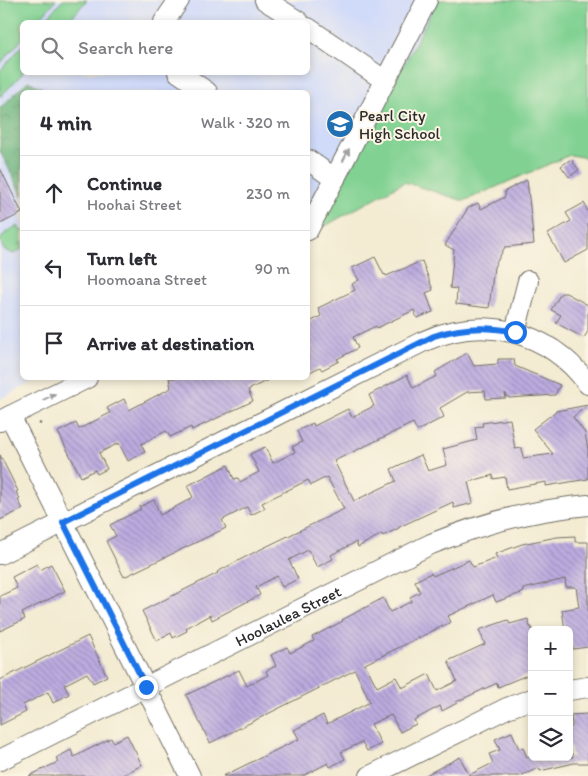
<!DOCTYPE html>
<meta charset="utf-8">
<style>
body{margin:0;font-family:Itim,sans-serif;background:#f7f7f7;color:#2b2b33}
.controls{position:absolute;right:15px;bottom:15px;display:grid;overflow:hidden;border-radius:8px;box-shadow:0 2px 8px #0003}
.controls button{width:45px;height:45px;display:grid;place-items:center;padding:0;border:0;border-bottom:1px solid #e1e1e2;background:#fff;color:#2b2b33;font:25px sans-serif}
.stop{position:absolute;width:15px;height:15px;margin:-11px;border:4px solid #1a73e8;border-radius:50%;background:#fff}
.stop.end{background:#1a73e8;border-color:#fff;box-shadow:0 1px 5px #0008}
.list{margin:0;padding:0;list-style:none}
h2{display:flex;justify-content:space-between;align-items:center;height:65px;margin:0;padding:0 20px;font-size:21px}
h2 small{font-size:16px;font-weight:400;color:#7c7c81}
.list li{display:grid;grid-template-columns:32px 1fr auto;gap:15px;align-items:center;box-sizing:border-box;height:75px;padding:0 20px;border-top:1px solid #e1e1e2}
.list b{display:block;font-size:19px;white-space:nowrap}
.list p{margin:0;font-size:16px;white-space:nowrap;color:#7c7c81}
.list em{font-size:16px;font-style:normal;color:#7c7c81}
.icon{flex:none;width:28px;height:28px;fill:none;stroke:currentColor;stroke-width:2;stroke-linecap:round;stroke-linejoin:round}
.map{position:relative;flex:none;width:588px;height:776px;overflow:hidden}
.search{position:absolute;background:#fff;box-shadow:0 2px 8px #0003;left:20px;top:20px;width:290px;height:55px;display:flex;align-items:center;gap:12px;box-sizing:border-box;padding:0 18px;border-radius:8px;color:#7c7c81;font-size:19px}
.panel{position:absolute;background:#fff;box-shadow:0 2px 8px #0003;left:20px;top:90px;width:290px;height:290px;border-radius:8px}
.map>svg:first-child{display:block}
.built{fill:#d0daf9;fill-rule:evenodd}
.green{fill:#80d192;stroke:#567e5e}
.forest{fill:url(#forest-crowns);stroke:#4a6f54}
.park{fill:url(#park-tufts);stroke:#567e5e}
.building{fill:url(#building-back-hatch)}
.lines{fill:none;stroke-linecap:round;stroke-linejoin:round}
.minor-casing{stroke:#716e65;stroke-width:22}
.path{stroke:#716e65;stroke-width:2.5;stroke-dasharray:4 4;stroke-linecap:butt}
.minor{stroke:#fff;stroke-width:20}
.oneway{fill:#a0a0a0}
.route{stroke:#1a73e8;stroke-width:6}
.labels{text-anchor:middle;stroke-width:4;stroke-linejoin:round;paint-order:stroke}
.poi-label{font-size:16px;fill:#2b2b2b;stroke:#fcf5e5;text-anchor:start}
.street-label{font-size:16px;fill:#2b2b2b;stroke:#fcf5e5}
</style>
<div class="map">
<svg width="588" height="776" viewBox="0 0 588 776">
<defs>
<pattern id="forest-crowns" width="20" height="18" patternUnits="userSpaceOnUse" patternTransform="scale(1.25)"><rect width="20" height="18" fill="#68b37c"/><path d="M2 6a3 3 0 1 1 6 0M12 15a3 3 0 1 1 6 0" fill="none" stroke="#569266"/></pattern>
<pattern id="park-tufts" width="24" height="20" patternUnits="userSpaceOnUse" patternTransform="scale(1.25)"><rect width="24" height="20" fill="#80d192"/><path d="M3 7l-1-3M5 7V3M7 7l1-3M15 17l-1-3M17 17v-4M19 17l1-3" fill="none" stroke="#69aa77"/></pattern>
<pattern id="building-back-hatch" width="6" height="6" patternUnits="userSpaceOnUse" patternTransform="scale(1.25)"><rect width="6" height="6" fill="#bcace0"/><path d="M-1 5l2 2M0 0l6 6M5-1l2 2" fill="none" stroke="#998cb6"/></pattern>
</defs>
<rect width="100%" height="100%" fill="#fcf5e5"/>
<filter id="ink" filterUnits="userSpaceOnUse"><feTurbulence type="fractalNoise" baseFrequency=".02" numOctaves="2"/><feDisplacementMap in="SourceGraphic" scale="10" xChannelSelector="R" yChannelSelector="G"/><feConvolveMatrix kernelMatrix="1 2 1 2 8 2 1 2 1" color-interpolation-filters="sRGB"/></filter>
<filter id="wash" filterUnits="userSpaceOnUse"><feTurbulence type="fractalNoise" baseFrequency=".0096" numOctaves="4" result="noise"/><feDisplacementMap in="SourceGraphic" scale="20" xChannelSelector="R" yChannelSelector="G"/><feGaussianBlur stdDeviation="1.12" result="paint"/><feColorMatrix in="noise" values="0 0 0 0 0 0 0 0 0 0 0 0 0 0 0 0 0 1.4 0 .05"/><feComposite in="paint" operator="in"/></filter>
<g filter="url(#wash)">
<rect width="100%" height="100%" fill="#f3ebd2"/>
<path class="built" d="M0,0H438L316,231L308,243V92H22V378H42L0,399ZM22,22H308V72H22Z"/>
<g class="green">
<polygon points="0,0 56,0 37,22 22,22 22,39 0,64"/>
<polygon points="63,0 87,0 68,22 43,22"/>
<polygon points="438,0 588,0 588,158 570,155 464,201 404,182 316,231"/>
<polygon points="22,46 23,73 0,97 0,71"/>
</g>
<polygon class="forest" points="28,81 50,92 22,92 22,196 0,151 0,108"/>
<polygon class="park" points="18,226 21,231 22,230 22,249 14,254 4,250 0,240 7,231"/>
<g id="blocks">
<g class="building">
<polygon points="571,159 579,170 569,177 561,166"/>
<polygon points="0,168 22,213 0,224"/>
<polygon points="527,180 534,244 505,247 494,267 489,308 456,304 457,289 450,288 454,250 445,245 468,208 478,203 481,209 505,197 505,191"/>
<polygon points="584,203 588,211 588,250 564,263 548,234 571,221 566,213"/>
<polygon points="375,257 384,275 385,274 386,276 422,261 433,290 426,293 433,312 417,318 414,310 377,328 376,326 353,337 358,348 337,359 339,361 322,370 320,367 308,373 308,323 321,316 318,308 355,290 352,284 359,280 352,268"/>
<polygon points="561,293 566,293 588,305 588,331 584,338 556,323 561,315 551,310"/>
<polygon points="467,353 474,366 498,364 498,359 514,359 515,366 560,385 555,395 509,398 505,393 506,398 486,399 485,391 467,392 440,408 444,417 417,431 413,423 334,461 354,501 396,481 391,469 421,455 428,471 447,465 443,449 477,440 475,427 483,426 482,423 510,419 515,449 522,448 523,458 553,454 533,429 556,411 588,405 573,417 585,433 588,450 588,479 546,486 546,482 507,489 505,477 493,479 493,475 468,482 473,503 454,508 453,502 399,527 399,528 383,536 382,534 358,547 356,542 331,555 333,559 317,567 308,550 289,560 298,579 282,587 277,576 256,587 260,595 212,620 210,615 186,628 187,631 173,638 171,633 157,641 142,611 218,573 217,572 253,553 344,509 327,477 311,485 308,480 262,503 265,508 251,515 247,507 222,520 226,528 124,577 106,541 116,536 110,525 141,509 139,507 154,500 160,515 183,503 193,497 187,486 228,465 234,479 238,478 240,482 259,472 250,454 265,447 273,463 295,452 292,447 302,442 297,431 313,423 314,426 348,409 352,417 374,406 369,395 407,375 413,388 437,376 435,372"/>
<polygon points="169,378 272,378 248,390 253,401 192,430 191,427 170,437 166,431 141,444 145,452 128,461 119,443 99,453 107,469 97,474 95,470 81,477 58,432 76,423 79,429 110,413 107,408 124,399 129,410 171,388"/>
<polygon points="0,455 18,491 16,492 20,499 18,500 23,509 0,520"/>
<polygon points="575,536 575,542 588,542 588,647 573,649 570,630 565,630 562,610 579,607 576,587 566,587 565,579 523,589 524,592 496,602 493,595 448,616 451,622 365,664 377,687 396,677 402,688 429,674 437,691 457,681 448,661 485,644 479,630 508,620 510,624 528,619 530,627 532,627 532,673 498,687 497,683 456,702 457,703 442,711 440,706 414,720 416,724 400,732 391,715 371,724 381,744 367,751 362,742 341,752 345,759 330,767 328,763 303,776 223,776 299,739 294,730 323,715 327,724 370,702 355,670 210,743 186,695 239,670 247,686 268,675 266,671 276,666 271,655 287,647 290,653 314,641 312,637 343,621 342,620 383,598 390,612 412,601 410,597 420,592 415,581 431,573 433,576 469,560 473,567 497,558 495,554 522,544 557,537"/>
<polygon points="37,564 40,570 51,564 65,591 22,613 25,619 0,631 0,596 17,588 12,577"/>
<polygon points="88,636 107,676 93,683 87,673 64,685 69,694 53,703 48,692 23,705 26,712 0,725 0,680"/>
<polygon points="587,714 588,763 574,763 540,771 539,768 520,776 424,776 460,757 469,775 493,763 489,754 500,750 495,739 512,732 519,749 523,748 527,757 573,757 569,744 569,728 572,727 571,715"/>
<polygon points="127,735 142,765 121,776 29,776 58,762 56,758 71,750 74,757 111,738 113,742"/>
</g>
</g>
</g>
<g filter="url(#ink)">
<use href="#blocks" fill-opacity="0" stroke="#716e65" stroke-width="1"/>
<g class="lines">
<g class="minor-casing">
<g id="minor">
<polyline points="265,0 299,22"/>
<polyline points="164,22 179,0"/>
<polyline points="308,28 384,80"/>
<polyline points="178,72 207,92"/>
<polyline points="308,160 335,179"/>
<polyline points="308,230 427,0"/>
<polyline points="515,332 528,281"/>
<polyline points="10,416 190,776"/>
<polyline points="0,421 87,378"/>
<path d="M0,554L422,342C483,314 548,330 588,384"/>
<polyline points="569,690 588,687"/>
<path id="s1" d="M0,760L431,544C482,523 533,510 588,505"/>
<polyline points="370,776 507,708 532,699"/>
</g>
</g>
<polyline class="path" points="39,423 41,424"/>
<use href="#minor" class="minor"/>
</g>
<defs><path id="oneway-solid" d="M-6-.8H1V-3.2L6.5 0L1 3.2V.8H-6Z" transform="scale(1.25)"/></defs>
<g class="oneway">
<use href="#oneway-solid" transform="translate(346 155) rotate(-63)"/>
<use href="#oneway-solid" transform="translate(49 397) rotate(-27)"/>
</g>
</g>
<g class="lines" filter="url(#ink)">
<path class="route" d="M146,687L63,522L434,336C461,327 487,326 515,332"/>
</g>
<defs>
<g id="school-disc" transform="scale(1.4375)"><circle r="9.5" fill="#1f6fb2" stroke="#fcf5e5"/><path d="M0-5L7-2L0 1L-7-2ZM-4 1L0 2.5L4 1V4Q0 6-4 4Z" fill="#fff"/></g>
</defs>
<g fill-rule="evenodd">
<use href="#school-disc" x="340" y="124"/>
</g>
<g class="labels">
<g class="poi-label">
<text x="359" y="121">Pearl City<tspan x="359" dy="18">High School</tspan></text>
</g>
<g class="street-label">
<text dy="6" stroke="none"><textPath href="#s1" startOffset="322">Hoolaulea Street</textPath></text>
</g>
</g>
</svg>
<div class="controls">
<button>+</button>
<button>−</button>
<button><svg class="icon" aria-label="layers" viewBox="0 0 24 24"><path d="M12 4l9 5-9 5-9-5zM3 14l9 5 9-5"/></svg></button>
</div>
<div class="stop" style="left:515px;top:332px"></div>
<div class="stop end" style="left:146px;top:687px"></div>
<div class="search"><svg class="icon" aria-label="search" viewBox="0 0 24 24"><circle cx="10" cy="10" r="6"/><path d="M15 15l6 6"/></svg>Search here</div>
<section class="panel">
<h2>4 min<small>Walk · 320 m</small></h2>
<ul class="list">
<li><svg class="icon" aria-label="ahead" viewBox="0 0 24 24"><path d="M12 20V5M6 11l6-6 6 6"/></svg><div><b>Continue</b><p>Hoohai Street</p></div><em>230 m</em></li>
<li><svg class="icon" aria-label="left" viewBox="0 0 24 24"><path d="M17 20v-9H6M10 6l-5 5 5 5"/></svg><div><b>Turn left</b><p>Hoomoana Street</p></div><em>90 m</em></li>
<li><svg class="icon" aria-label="arrive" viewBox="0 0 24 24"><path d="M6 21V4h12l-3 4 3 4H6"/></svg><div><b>Arrive at destination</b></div></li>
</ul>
</section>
</div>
